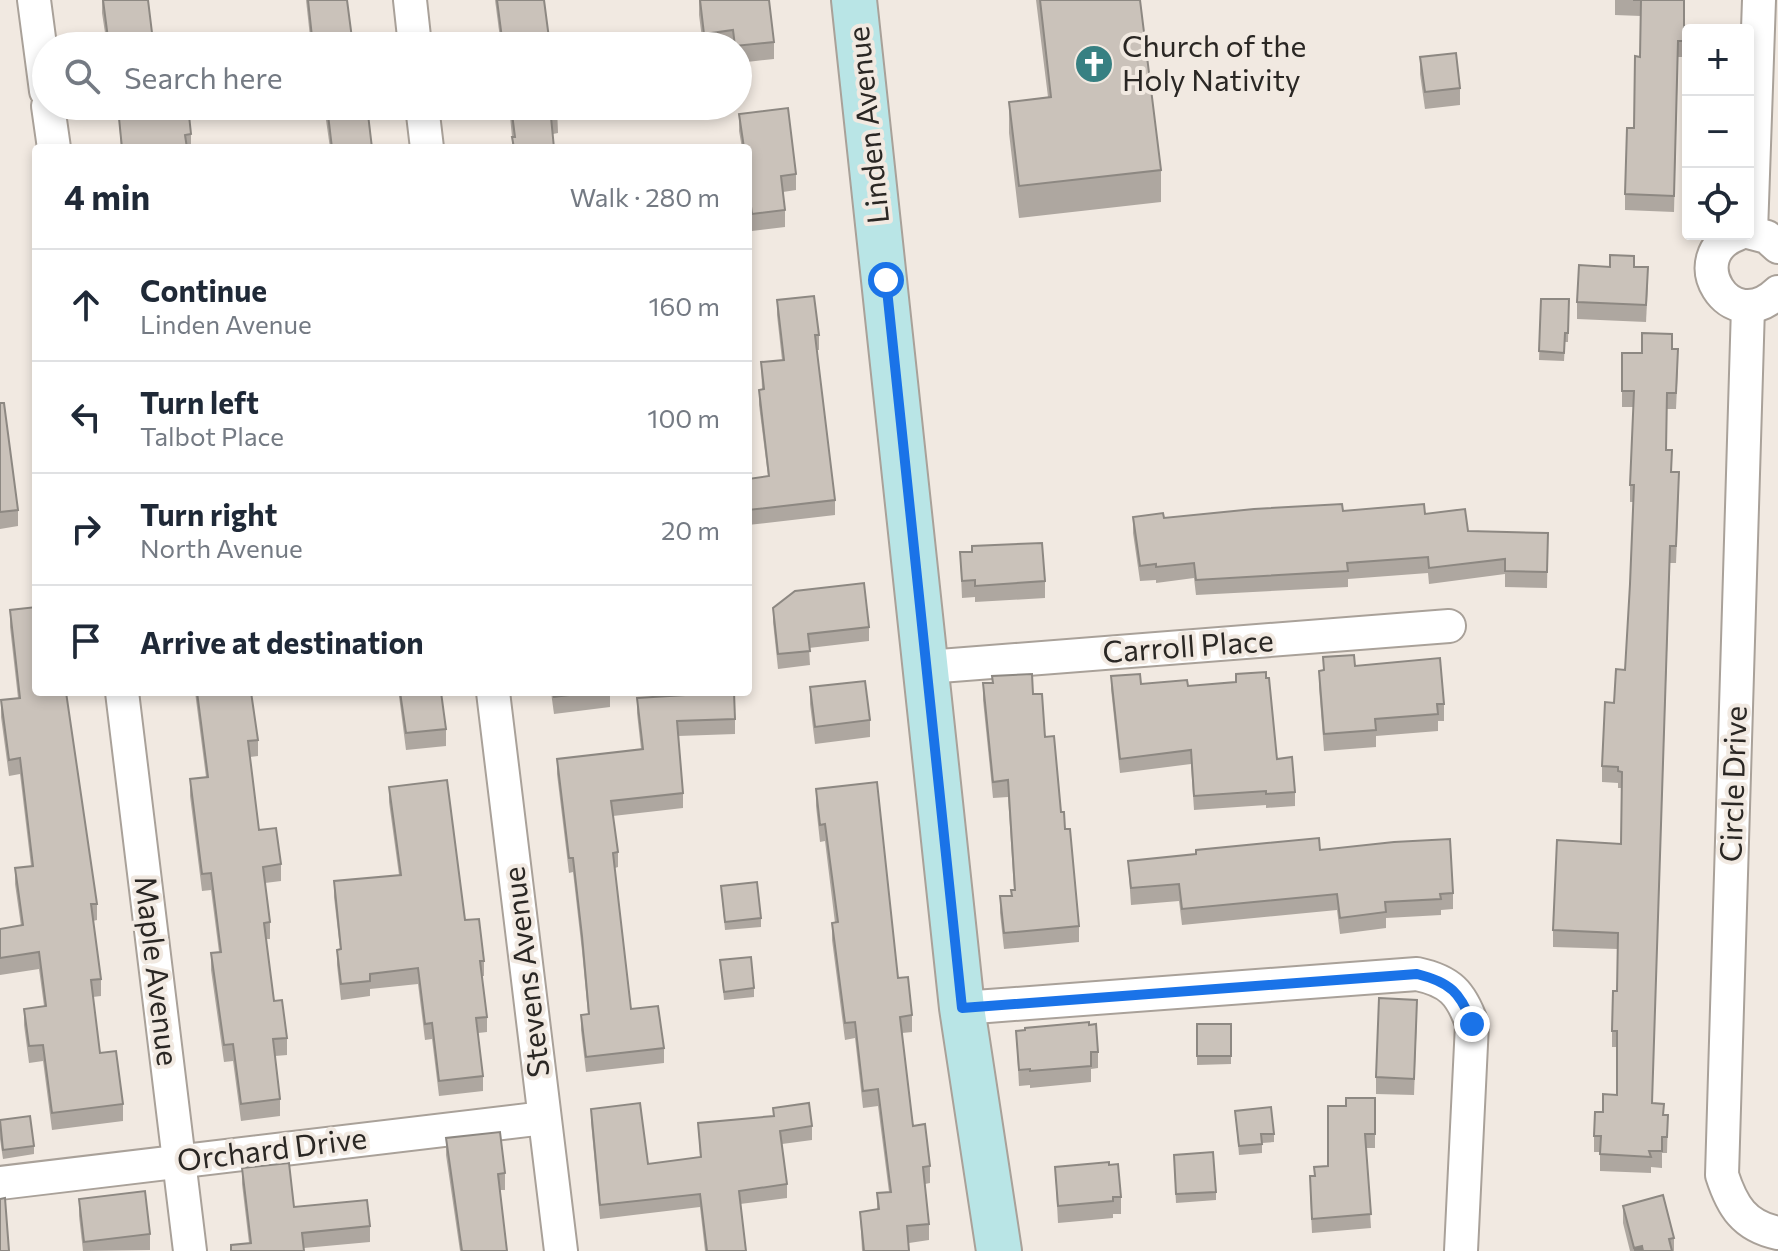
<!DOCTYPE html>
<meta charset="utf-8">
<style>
body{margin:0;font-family:Commissioner,sans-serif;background:#f6f6f7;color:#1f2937}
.controls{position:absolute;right:24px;top:24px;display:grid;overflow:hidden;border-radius:8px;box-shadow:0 4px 12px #0003}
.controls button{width:72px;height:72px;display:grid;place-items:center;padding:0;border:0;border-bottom:2px solid #e0e1e3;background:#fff;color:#1f2937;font:40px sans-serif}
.stop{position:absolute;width:24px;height:24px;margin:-18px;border:6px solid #1a73e8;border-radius:50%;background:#fff}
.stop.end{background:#1a73e8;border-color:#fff;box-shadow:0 2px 8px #0008}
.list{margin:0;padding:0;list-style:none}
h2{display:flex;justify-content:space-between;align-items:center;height:104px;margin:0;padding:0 32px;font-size:34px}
h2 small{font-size:26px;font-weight:400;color:#747a83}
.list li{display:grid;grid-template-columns:52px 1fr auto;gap:24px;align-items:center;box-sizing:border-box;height:112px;padding:0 32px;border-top:2px solid #e0e1e3}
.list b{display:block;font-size:30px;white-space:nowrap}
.list p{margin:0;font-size:26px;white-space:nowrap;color:#747a83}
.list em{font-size:26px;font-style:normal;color:#747a83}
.icon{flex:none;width:44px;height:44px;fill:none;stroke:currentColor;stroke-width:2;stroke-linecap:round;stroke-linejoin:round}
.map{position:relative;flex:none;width:1778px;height:1251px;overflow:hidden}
.search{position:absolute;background:#fff;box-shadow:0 4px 12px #0003;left:32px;top:32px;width:720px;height:88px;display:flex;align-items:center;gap:20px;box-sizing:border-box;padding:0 28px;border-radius:44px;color:#747a83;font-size:30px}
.panel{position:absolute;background:#fff;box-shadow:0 4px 12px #0003;left:32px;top:144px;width:720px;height:552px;border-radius:8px}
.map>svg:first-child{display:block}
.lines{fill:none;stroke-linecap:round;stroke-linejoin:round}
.street-casing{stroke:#a9a199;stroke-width:36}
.secondary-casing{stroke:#a9a199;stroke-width:48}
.street{stroke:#fff;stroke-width:32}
.secondary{stroke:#b9e5e6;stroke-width:44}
.wall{fill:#aea7a0}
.shaded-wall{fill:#8d8882}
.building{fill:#cac2ba;stroke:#8d8882;stroke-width:2}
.route{stroke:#1a73e8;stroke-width:10}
.labels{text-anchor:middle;stroke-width:8;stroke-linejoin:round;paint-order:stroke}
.poi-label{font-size:30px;fill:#2a2724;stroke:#f1e9e1;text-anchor:start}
.street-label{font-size:30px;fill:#2a2724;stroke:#f1e9e1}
</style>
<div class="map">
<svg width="1778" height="1251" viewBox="0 0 1778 1251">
<rect width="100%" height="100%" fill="#f1e9e1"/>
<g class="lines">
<g class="street-casing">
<g id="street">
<polyline points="34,0 46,91"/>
<polyline points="410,0 415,46"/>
<polyline points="48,106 54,148"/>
<polyline points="422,106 427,148"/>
<polyline points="1748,232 1767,237 1778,247"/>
<polyline points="1751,232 1759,0"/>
<path d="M1738,234C1680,255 1729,339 1778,292"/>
<path d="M1748,307L1722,1175C1732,1206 1744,1226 1778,1233"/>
<polyline points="927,667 1449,626"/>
<polyline points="122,692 190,1251"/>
<polyline points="493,692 561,1251"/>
<path d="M962,1008L1417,974C1450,981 1461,993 1472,1024L1461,1251"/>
<polyline points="0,1183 544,1118"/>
</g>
</g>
<g class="secondary-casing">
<polyline id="secondary" points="854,0 962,1008 999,1251"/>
</g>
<use href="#street" class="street"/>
<use href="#secondary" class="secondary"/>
</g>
<g class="wall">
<polygon points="102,0 153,41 153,46 107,46 102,13"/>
<polygon points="306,0 347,0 353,46 311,46"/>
<polygon points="495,0 544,0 550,46 501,46"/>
<polygon points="699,0 774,42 774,59 738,63 738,46 703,46 699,15"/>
<polygon points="1036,0 1140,0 1161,170 1161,202 1019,218 1009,133 1009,102 1048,97"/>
<polygon points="1615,0 1684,0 1684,57 1678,57 1674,212 1625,210 1625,194 1634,128 1640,57 1641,16 1615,15"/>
<polygon points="1420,57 1460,88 1460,105 1425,109 1420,74"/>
<polygon points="324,106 367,106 372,148 330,148"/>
<polygon points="509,106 557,106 558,133 553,134 554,148 512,148 512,137"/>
<polygon points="118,108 191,134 191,148 121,148"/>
<polygon points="739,114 796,174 796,190 783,192 785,210 785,227 752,231 748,202 748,148 742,148 739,131"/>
<polygon points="1610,267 1634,267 1648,284 1646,322 1577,319 1577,302"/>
<polygon points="1541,299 1569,299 1568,342 1565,342 1564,361 1539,360"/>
<polygon points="777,300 819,335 819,350 817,350 835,500 835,515 748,525 748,479 768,476 759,405 759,390 762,389 761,362 782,360 777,315"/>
<polygon points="1672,349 1678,366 1676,409 1667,409 1666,450 1672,472 1679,488 1676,563 1670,563 1652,1103 1664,1115 1668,1115 1667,1153 1662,1153 1662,1168 1651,1167 1651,1173 1600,1171 1600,1152 1594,1152 1594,1136 1603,1112 1617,1095 1617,1047 1612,1047 1612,1031 1617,991 1618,949 1553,947 1553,930 1621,844 1622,788 1618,788 1618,783 1602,782 1602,766 1614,703 1625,670 1630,584 1633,502 1630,502 1630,485 1634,407 1622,407 1622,353 1642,353"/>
<polygon points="0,403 18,510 18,526 0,529"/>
<polygon points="1425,514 1468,531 1548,533 1547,588 1505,587 1505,574 1429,584 1428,573 1348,579 1348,587 1196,595 1194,578 1156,583 1156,580 1140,581 1133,533 1133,517 1164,518"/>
<polygon points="960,552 1045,581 1045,598 975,602 975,597 962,598"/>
<polygon points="773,608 869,627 869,641 809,648 810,665 778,669 773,622"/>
<polygon points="10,610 97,904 97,920 93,921 101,979 101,996 93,997 100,1053 123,1104 123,1121 52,1130 43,1061 29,1063 24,1025 24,1009 44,1006 39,969 0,975 0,929 21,926 15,884 15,868 31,866 20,774 9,776 1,717 1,700 18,698 10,627"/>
<polygon points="1323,657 1355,666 1444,704 1444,721 1438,721 1438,731 1376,736 1376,747 1324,751 1319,687 1319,671 1323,670"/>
<polygon points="992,676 1033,694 1045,737 1065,829 1079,926 1079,942 1004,949 1000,913 1000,896 1011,896 1014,890 1008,797 993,798 983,700 983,683 992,683"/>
<polygon points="1111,676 1141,684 1188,686 1277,759 1295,792 1295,806 1266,808 1266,805 1194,810 1191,764 1120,773 1111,689"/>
<polygon points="810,687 870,720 870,737 815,744 810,704"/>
<polygon points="195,692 251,692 258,740 258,756 250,757 259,830 281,864 281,881 265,883 270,922 270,939 266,939 274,1001 287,1038 287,1055 275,1056 280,1099 280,1116 241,1121 233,1061 224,1062 211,970 211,953 219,952 211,890 202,891 190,796 190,779 206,777"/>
<polygon points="395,692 435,692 446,729 446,746 406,750 399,696 396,696"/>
<polygon points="551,692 610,692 610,707 554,714"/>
<polygon points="637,698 735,719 735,734 678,736 683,793 683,808 613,816 618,852 618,867 615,868 631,1009 664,1048 664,1063 586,1072 581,1030 581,1015 588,1014 582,951 573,872 569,873 557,774 557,759 641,749 637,713"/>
<polygon points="389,787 465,920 484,961 484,976 482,976 487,1017 487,1032 478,1033 483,1076 483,1091 439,1096 432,1039 425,1040 418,984 370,989 370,996 341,1000 337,965 337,950 340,949 334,897 334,881 399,875 389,802"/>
<polygon points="816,789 898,978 912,1015 912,1032 902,1033 913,1126 930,1166 930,1183 925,1184 929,1224 929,1240 909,1243 909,1251 862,1251 860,1212 877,1210 877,1193 889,1192 878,1106 863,1108 855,1038 845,1040 832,940 832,923 835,923 825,841 820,842 816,806"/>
<polygon points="1320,850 1453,893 1453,909 1441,910 1441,915 1386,918 1386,928 1340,934 1337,910 1182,925 1179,901 1131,905 1128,861"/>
<polygon points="721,886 761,918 761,927 725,930"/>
<polygon points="720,960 754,988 754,997 724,1000"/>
<polygon points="1417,1016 1414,1095 1376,1094 1376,1077"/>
<polygon points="1197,1024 1231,1024 1231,1064 1197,1065"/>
<polygon points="1016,1031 1098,1052 1098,1068 1091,1069 1091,1082 1030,1088 1030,1085 1019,1086"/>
<polygon points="1375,1098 1375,1148 1366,1148 1371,1228 1312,1233 1310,1190 1315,1176 1328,1166"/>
<polygon points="773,1108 812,1126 812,1140 782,1144 787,1184 787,1198 740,1204 746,1251 705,1251 700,1207 600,1219 591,1122 591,1109 648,1164 700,1157 698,1123 773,1116"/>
<polygon points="1235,1111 1274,1134 1274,1142 1262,1143 1262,1153 1239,1155"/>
<polygon points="0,1120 34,1146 34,1154 3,1159 0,1139"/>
<polygon points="446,1138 505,1173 505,1190 500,1190 507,1251 460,1251 446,1155"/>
<polygon points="1174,1163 1216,1192 1216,1200 1176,1203"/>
<polygon points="1055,1167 1121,1197 1121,1214 1113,1214 1113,1218 1058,1223"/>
<polygon points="242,1168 294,1207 370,1226 370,1242 304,1248 304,1251 231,1251 231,1245 249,1243 242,1184"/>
<polygon points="79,1199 150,1234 150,1250 83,1251 79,1216"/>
<polygon points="1623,1206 1674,1238 1674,1251 1630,1251 1623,1223"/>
</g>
<polygon class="shaded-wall" points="1642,1246 1642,1251 1634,1251 1634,1248"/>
<g class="building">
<polygon points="103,0 148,0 153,41 109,46"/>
<polygon points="308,0 347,0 353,46 313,46"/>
<polygon points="497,0 544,0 550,46 503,46"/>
<polygon points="700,0 769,0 774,42 735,46 733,30 704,34"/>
<polygon points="1040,0 1140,0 1161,170 1019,186 1009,102 1051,97"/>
<polygon points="1633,0 1684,0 1684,41 1678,41 1674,196 1625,194 1627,128 1634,128 1635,56 1640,57 1641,0"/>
<polygon points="1456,53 1460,88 1425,92 1420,57"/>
<polygon points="130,106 188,106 191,134 185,135 187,148 122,148 118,108"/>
<polygon points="327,106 367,106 372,148 332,148"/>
<polygon points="511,106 557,106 558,116 551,117 554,148 514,148 512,137 515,137"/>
<polygon points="788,108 796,174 781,176 785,210 752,214 748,185 748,148 744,148 739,114"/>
<polygon points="1610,255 1634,256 1634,267 1648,267 1646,305 1577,302 1579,265 1610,267"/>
<polygon points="814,296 819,335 815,335 835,500 748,510 748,479 769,476 759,390 764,389 761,362 784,360 777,300"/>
<polygon points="1541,299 1569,299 1568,333 1565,333 1564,353 1539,351"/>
<polygon points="1642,333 1672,334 1672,349 1678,349 1676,393 1667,393 1666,450 1672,450 1671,472 1679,472 1676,546 1670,546 1652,1103 1664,1104 1663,1115 1668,1115 1667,1137 1662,1137 1662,1151 1649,1151 1651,1157 1600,1154 1601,1136 1594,1136 1595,1112 1603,1112 1603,1094 1617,1095 1617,1031 1612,1031 1613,991 1617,991 1618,933 1553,930 1557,840 1621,844 1622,772 1618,771 1618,767 1602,766 1605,702 1614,703 1616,669 1625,670 1630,584 1634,485 1630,485 1634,391 1622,391 1622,353 1642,353"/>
<polygon points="0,403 4,403 18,510 0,512"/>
<polygon points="1342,504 1343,511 1424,504 1425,514 1465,509 1468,531 1548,533 1547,572 1505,571 1505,559 1429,568 1428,557 1347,563 1348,571 1196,580 1194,563 1156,567 1156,564 1140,566 1133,517 1163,513 1164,518 1254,509"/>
<polygon points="1042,543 1045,581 975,586 975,580 962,581 960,552 972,552 972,546"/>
<polygon points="864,583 869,627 808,634 810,651 778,654 773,608 795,591"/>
<polygon points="36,607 36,692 58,692 58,693 66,692 97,904 91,904 101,979 91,980 100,1053 116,1051 123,1104 52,1113 43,1045 29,1046 24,1009 46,1006 39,952 0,958 0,929 23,925 15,868 33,866 20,758 9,760 1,700 20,698 10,610"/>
<polygon points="1354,655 1355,666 1440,658 1444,704 1437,704 1438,714 1375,719 1376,730 1324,734 1319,671 1324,670 1323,657"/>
<polygon points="1266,672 1266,678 1269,678 1277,759 1292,757 1295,792 1266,794 1266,791 1194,796 1191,750 1120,759 1111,676 1140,674 1141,684 1187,680 1188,686 1236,682 1236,674"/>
<polygon points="1032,674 1033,694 1042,694 1045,737 1054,736 1061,812 1064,812 1065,829 1070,829 1079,926 1004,933 1000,896 1012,896 1011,890 1015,890 1008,780 993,782 983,683 993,683 992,676"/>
<polygon points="865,681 870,720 815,727 810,687"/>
<polygon points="197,692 251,692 258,740 248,741 259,830 276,828 281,864 263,867 270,922 264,923 274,1001 282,1000 287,1038 273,1039 280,1099 241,1104 233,1044 224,1045 211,953 221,952 211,873 202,874 190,779 208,777"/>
<polygon points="400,692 441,692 446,729 406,733"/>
<polygon points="553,692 594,692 554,697"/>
<polygon points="734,692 735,719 677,721 683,793 611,801 618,852 613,853 631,1009 658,1006 664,1048 586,1057 581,1015 589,1014 582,936 573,858 569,858 557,759 643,749 637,698"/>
<polygon points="447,780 465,920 479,919 484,961 480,961 487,1017 476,1018 483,1076 439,1081 432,1023 425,1024 418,968 370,974 370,981 341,984 337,950 341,949 334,881 401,875 389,787"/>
<polygon points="877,782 898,978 908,977 912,1015 900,1017 913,1126 925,1124 930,1166 923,1167 929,1224 907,1226 909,1251 864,1251 860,1212 879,1209 877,1193 891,1192 878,1089 863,1091 855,1022 845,1023 832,923 838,922 825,824 820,825 816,789"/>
<polygon points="1319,838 1320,850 1394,842 1450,839 1453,893 1440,894 1441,899 1385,902 1386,912 1340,918 1337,894 1182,909 1179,884 1131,888 1128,861 1196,854 1196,850"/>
<polygon points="757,882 761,918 725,922 721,886"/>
<polygon points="751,957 754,988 724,992 720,960"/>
<polygon points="1379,998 1417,1000 1414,1079 1376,1077"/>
<polygon points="1089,1022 1089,1025 1096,1024 1098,1052 1091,1052 1091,1066 1030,1071 1030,1069 1019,1070 1016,1031 1025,1030 1025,1028"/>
<rect x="1197" y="1024" width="34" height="32"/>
<polygon points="1346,1098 1375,1098 1375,1134 1365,1134 1371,1214 1312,1219 1310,1176 1315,1176 1314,1167 1328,1166 1328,1106 1346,1106"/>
<polygon points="640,1103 648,1164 701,1157 698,1123 774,1116 773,1108 809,1103 812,1126 780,1131 787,1184 739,1191 746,1251 707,1251 700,1194 600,1205 591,1109"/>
<polygon points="1271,1107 1274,1134 1261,1134 1262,1144 1239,1146 1235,1111"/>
<polygon points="30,1116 34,1146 3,1150 0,1120"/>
<polygon points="500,1132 505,1173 498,1174 507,1251 462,1251 446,1138"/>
<polygon points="1213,1152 1216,1192 1176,1194 1174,1155"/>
<polygon points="1109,1162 1109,1165 1118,1164 1121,1197 1113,1197 1113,1201 1058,1206 1055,1167"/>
<polygon points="289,1163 294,1207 367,1200 370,1226 302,1233 304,1251 231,1251 231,1245 251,1243 242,1168"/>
<polygon points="145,1191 150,1234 84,1242 79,1199"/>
<polygon points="1663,1195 1674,1238 1669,1239 1672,1251 1643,1251 1642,1246 1634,1248 1623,1206"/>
<polygon points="5,1198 9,1251 0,1251 0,1199"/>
</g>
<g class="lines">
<path class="route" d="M886,280L962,1008L1417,974C1450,982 1461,993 1472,1024"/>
</g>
<defs>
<g id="church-disc" transform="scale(2)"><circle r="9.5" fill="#378082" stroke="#f1e9e1"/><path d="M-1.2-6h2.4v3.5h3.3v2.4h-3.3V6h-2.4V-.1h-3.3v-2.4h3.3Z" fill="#fff"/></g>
</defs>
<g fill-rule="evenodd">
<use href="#church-disc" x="1094" y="64"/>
</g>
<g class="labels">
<g class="poi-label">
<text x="1122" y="57">Church of the<tspan x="1122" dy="34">Holy Nativity</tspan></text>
</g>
<g class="street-label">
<text transform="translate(869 125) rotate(-96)" y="10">Linden Avenue</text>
<text transform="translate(1188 647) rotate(-4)" y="10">Carroll Place</text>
<text transform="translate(1734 784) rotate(-88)" y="10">Circle Drive</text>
<text transform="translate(156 971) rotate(83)" y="10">Maple Avenue</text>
<text transform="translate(527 972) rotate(-97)" y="10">Stevens Avenue</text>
<text transform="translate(272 1150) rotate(-7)" y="10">Orchard Drive</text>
</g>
</g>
</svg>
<div class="controls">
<button>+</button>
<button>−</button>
<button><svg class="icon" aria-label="locate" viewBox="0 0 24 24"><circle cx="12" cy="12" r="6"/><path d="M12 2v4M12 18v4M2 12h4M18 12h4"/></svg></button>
</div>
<div class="stop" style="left:886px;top:280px"></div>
<div class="stop end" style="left:1472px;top:1024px"></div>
<div class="search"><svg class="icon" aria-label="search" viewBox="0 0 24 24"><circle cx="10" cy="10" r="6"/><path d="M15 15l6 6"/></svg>Search here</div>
<section class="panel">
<h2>4 min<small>Walk · 280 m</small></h2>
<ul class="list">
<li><svg class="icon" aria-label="ahead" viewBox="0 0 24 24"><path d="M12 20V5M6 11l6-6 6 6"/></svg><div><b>Continue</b><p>Linden Avenue</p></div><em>160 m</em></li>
<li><svg class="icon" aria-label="left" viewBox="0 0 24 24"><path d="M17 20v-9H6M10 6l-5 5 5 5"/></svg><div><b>Turn left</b><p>Talbot Place</p></div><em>100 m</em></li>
<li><svg class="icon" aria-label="right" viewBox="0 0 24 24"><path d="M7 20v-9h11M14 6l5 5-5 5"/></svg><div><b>Turn right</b><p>North Avenue</p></div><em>20 m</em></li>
<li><svg class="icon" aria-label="arrive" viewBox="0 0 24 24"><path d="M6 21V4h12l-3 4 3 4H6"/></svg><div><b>Arrive at destination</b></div></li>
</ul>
</section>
</div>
